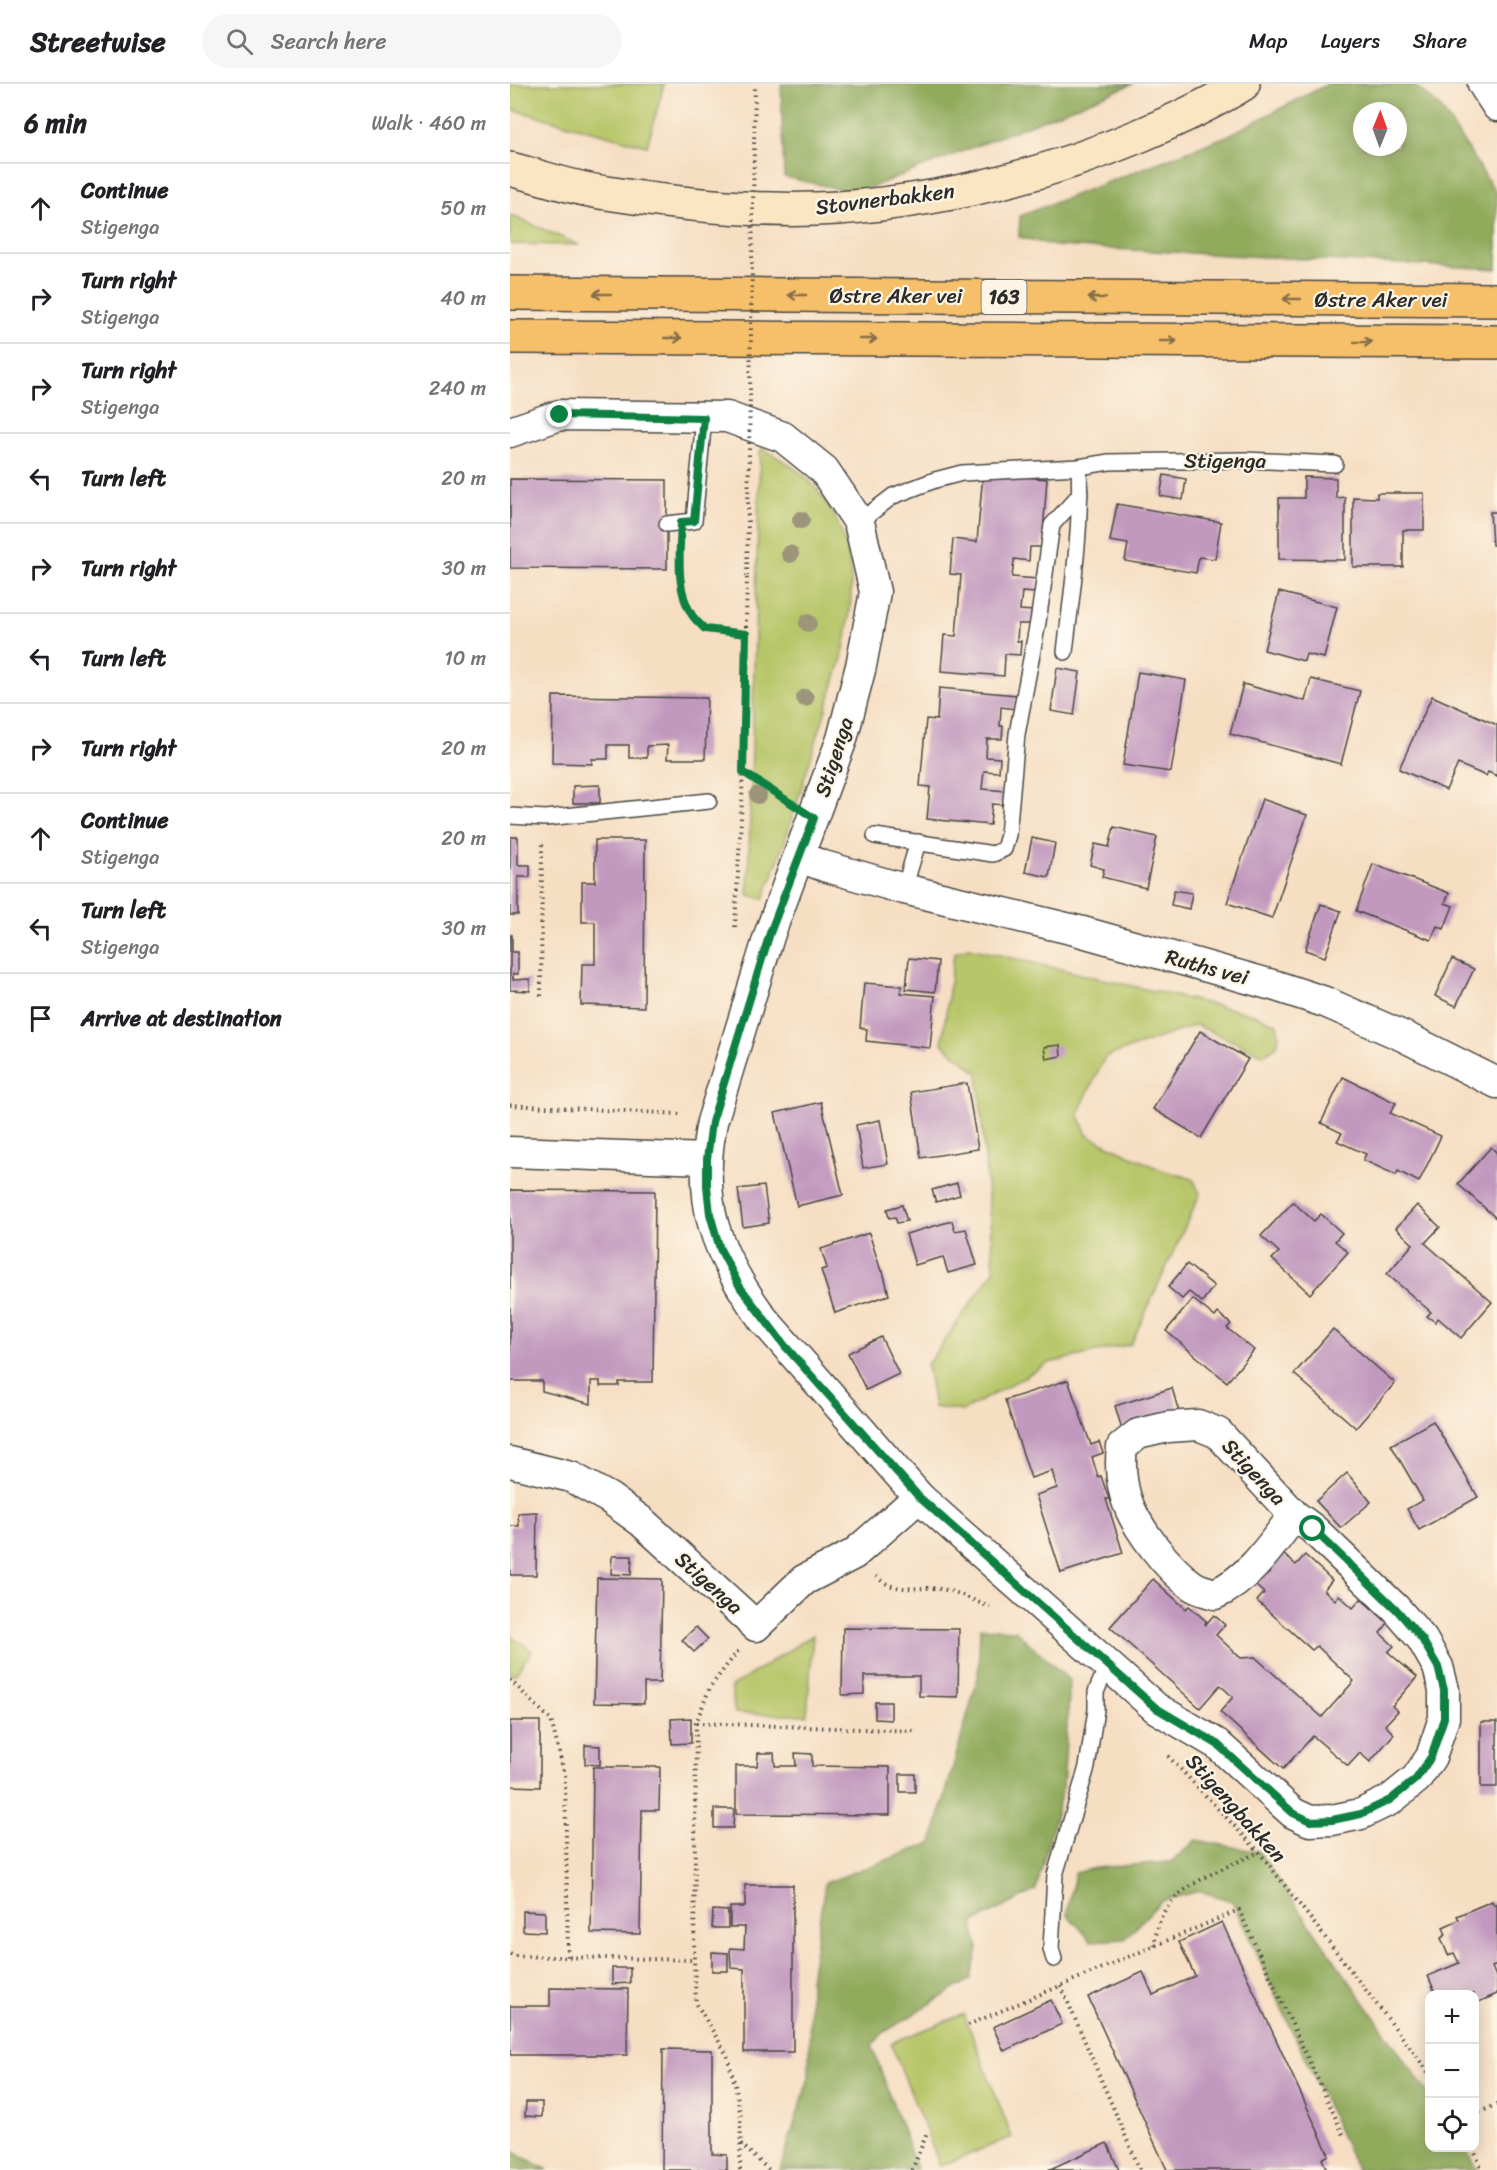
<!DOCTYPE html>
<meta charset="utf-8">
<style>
body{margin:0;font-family:Sriracha,sans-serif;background:#f6f6f6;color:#202124}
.controls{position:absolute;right:18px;bottom:18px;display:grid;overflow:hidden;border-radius:12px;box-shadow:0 3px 15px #0003}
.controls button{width:54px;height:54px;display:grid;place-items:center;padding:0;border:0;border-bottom:2px solid #e0e0e0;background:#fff;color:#202124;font:30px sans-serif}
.compass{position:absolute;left:843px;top:18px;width:54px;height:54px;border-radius:50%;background:#fff;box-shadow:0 3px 15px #0003;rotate:1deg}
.stop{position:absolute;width:18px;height:18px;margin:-14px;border:4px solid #0b8043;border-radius:50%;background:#fff}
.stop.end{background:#0b8043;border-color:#fff;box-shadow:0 2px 6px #0008}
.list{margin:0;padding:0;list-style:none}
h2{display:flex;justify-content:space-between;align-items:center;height:78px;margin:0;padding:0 24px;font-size:26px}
h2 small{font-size:20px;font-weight:400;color:#757577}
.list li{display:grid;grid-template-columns:39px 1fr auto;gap:18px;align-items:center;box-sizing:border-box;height:90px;padding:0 24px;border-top:2px solid #e0e0e0}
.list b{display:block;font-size:22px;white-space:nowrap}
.list p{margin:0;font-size:20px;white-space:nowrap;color:#757577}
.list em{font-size:20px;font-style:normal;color:#757577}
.icon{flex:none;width:33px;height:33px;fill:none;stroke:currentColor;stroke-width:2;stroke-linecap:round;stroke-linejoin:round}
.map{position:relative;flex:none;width:987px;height:2086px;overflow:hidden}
header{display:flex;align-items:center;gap:36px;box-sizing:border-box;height:84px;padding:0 30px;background:#fff;border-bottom:2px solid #e0e0e0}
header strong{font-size:28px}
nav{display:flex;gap:33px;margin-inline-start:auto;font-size:21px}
.search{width:420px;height:54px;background:#f6f6f6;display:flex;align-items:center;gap:15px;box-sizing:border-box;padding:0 21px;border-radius:33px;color:#757577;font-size:22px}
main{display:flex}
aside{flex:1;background:#fff}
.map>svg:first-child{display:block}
.green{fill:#b7c669;stroke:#71784a;stroke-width:1.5}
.forest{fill:#91ab5d;stroke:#5e6b44;stroke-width:1.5;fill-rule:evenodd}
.building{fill:#c198be}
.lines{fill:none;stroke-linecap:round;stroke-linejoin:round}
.lane-casing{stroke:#494642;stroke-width:18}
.street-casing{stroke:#494642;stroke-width:33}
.secondary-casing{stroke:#494642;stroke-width:36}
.highway-casing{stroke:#494642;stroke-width:36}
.path{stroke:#494642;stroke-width:4;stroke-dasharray:1.5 4.5;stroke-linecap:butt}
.lane{stroke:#fff;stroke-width:15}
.street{stroke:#fff;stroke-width:30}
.secondary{stroke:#fbe6c4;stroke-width:33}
.highway{stroke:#f6c06b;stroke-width:33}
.path-bridge{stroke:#494642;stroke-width:4;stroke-dasharray:1.5 4.5;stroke-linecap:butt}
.tree{fill:#9d957a}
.oneway{stroke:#866e48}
.route{stroke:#0b8043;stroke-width:8}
.labels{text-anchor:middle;stroke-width:4.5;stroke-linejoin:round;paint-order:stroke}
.shield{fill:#fcf5e5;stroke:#6a6863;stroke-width:1.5}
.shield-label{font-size:20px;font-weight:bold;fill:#2b2b2b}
.street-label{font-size:21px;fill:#2b2b2b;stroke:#fcf5e5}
</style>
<header>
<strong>Streetwise</strong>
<div class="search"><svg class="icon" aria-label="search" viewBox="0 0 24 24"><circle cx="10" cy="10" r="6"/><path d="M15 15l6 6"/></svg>Search here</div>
<nav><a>Map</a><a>Layers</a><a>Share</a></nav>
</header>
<main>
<aside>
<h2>6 min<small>Walk · 460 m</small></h2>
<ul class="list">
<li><svg class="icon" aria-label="ahead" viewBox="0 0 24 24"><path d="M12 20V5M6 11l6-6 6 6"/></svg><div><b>Continue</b><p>Stigenga</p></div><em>50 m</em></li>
<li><svg class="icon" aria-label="right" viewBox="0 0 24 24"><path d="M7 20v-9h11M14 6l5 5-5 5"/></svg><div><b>Turn right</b><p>Stigenga</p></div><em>40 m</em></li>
<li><svg class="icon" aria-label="right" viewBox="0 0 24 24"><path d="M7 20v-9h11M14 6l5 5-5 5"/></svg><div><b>Turn right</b><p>Stigenga</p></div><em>240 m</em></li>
<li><svg class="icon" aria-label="left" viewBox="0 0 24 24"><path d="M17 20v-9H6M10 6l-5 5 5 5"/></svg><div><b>Turn left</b></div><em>20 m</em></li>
<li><svg class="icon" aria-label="right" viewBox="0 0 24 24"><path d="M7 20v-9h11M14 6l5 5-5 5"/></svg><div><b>Turn right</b></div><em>30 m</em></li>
<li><svg class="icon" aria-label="left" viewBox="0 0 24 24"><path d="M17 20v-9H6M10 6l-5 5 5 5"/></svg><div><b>Turn left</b></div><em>10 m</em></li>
<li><svg class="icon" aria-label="right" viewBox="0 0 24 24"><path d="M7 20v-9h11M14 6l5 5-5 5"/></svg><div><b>Turn right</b></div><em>20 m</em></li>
<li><svg class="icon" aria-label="ahead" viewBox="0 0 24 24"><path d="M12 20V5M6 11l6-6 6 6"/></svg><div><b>Continue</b><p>Stigenga</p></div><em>20 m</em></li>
<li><svg class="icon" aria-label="left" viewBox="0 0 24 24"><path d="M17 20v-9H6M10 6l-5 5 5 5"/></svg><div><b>Turn left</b><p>Stigenga</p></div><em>30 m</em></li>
<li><svg class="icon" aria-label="arrive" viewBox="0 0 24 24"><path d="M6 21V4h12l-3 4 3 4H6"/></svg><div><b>Arrive at destination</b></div></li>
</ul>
</aside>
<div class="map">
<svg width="987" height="2086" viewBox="0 0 987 2086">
<rect width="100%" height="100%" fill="#fcf5e5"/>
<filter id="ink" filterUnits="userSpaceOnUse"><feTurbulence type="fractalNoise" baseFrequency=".0167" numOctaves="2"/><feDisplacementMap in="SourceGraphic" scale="12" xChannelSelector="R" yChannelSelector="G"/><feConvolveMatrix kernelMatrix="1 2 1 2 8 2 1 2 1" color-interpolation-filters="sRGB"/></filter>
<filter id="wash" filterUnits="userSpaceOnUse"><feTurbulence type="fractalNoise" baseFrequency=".008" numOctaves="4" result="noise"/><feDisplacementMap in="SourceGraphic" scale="24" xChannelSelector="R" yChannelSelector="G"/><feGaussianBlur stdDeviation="1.35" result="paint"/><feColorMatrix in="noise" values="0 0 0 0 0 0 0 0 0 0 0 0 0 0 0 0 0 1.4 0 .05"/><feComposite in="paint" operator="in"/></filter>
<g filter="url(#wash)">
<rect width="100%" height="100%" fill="#f6dec3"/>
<g class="green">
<polygon points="0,0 154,0 137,62 0,25"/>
<polygon points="0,131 69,161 0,160"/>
<path d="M252,364C270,375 291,386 304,402C349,456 346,509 332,574L275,757L254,815L238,811L250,368Z"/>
<polygon points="459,864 743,930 767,940 769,951 767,962 754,971 686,941 595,973 568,1029 577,1051 651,1086 683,1095 690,1110 621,1260 539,1279 453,1327 424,1323 417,1281 484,1187 468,989 432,960 444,869"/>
<polygon points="0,1551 22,1567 5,1591 0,1590"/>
<polygon points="303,1551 297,1631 225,1629 221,1603"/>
<polygon points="454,1930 502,2053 430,2082 381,1959"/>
</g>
<g class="forest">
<polygon points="271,0 623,0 347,109 274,93"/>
<path d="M818,0H903L931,24L987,110V185L546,162L509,153L510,132L717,52ZM852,27H888V63H852Z"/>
<polygon points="470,1544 505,1546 560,1597 553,1703 526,1806 463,1839 468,1864 461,1895 373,1949 362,1962 407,2086 270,2086 299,1993 300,1896 315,1799 422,1759 468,1593"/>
<polygon points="686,1756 749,1768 919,2011 920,2064 955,2064 967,2086 847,2086 722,1817 689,1807 651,1817 615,1855 581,1857 557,1830 565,1789 585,1784 661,1778"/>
<polygon points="0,2066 38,2086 0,2086"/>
</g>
<g id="blocks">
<g class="building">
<polygon points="473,389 537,395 532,463 520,463 519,477 504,475 502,493 528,495 527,509 512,508 510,526 524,527 523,540 508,540 507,557 511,557 510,571 495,570 494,592 431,587 434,551 446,552 451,491 440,490 443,455 467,458"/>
<polygon points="654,391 676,395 673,416 650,412"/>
<polygon points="794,393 826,394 826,414 835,413 835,476 769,475 769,414 794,414"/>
<polygon points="0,395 157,396 157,485 0,484"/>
<polygon points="867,409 914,409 914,446 893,446 893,483 843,483 843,413 867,414"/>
<polygon points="607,420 711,438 705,475 689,473 686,489 615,477 618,460 600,457"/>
<polygon points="980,428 987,428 987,461 982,461"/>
<polygon points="769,508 827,523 814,574 796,570 794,577 754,566"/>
<polygon points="547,584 570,588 564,631 541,627"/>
<polygon points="628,588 676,596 661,688 613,681"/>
<polygon points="801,595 850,607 831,680 720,650 733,600 795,617"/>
<polygon points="429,604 507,611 505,625 491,623 490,642 493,642 492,655 477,655 476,673 490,674 489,688 474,687 472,705 498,707 497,721 482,720 480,741 417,735 420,703 410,702 416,635 427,636"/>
<polygon points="43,612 197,614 195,675 157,675 158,661 137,662 137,674 119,674 119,661 98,661 98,675 82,675 82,680 42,679"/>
<polygon points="922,612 987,641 987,692 978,688 976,692 948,680 936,706 889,685"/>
<polygon points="90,701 90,719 63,719 63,702"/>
<polygon points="752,715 797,731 762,834 717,819"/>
<polygon points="604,743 647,753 636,804 592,793 594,785 580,781 585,760 599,763"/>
<polygon points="0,753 8,753 8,781 20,781 20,793 8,793 8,831 0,831"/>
<polygon points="522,754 545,759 539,793 515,788"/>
<polygon points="85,756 135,756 134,923 71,921 72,880 85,880 85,838 72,838 72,798 85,798"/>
<polygon points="863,780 939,809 935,819 943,822 934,845 927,842 921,856 846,827"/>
<polygon points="664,806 682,809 679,825 661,821"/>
<polygon points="811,820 831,827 815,873 795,866"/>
<polygon points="0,851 2,851 2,868 8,868 8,890 3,890 3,896 20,895 20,907 0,906"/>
<polygon points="399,874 428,877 425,908 396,905"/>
<polygon points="942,875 964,885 946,922 925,912"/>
<polygon points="354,899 392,902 391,909 425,912 420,964 356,957 357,945 350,944"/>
<polygon points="690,947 738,975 691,1054 643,1025"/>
<polygon points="550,961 551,972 536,975 534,963"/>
<polygon points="833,993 886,1019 880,1029 931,1052 909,1098 888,1087 886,1091 853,1076 856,1070 827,1057 832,1049 811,1039"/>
<polygon points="457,999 468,1065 411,1074 401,1008"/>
<polygon points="311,1018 333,1111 287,1122 265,1029"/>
<polygon points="370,1036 378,1080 353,1084 346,1041"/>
<polygon points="981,1063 987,1069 987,1135 948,1100"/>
<polygon points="447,1099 450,1111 426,1118 422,1106"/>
<polygon points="254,1102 259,1139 233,1143 228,1105"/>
<polygon points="0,1106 145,1107 143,1298 109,1298 109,1302 90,1302 90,1297 81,1297 81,1320 32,1307 32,1297 0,1297"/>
<polygon points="783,1118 804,1137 811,1130 832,1149 825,1157 838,1168 800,1210 762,1175 769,1168 751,1152"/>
<polygon points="392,1121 397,1137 387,1139 385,1133 379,1134 377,1125"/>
<polygon points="907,1121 930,1143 915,1159 982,1218 951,1254 928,1234 925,1238 917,1232 921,1228 877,1190 903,1160 886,1144"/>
<polygon points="442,1137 445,1147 456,1145 467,1181 438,1189 433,1173 405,1181 396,1150"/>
<polygon points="359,1149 371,1187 373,1187 379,1211 325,1229 311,1186 317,1184 311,1165"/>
<polygon points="677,1180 704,1202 692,1218 679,1208 672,1215 658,1203"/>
<polygon points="683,1215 705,1233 708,1229 721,1240 717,1244 744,1266 717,1298 656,1247"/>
<polygon points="823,1245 885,1299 846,1344 784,1290"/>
<polygon points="371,1253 389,1290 356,1306 338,1269"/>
<polygon points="558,1296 581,1361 589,1358 593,1369 582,1373 588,1393 591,1392 599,1415 596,1415 613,1469 551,1489 526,1411 547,1404 542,1387 521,1394 495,1316"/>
<polygon points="662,1304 669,1328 612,1345 605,1322"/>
<polygon points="923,1337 968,1413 909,1446 897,1425 913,1416 881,1361"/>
<polygon points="837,1389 861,1418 831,1444 806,1417"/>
<polygon points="27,1428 26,1491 0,1491 0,1442 9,1442 8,1429"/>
<polygon points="772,1469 786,1481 795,1471 822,1496 814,1506 825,1516 829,1511 843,1524 851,1515 878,1539 870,1549 884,1562 878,1568 907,1593 882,1622 888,1627 875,1641 884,1650 860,1678 850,1669 838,1682 803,1652 773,1685 710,1628 723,1613 710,1601 690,1624 600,1543 643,1495 676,1525 679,1522 696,1537 695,1541 704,1531 715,1541 706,1551 731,1574 745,1573 812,1633 844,1597 807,1562 802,1566 747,1517 754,1509 744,1500"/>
<polygon points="102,1472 122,1472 121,1491 101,1490"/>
<polygon points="87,1494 152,1495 150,1599 134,1599 134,1620 84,1619"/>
<polygon points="186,1543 198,1555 184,1568 172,1556"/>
<polygon points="333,1544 449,1545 448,1613 409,1612 409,1592 354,1592 354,1610 332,1611"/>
<polygon points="365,1618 381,1618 381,1636 365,1635"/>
<polygon points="181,1634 181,1659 162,1660 161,1635"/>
<polygon points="0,1637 30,1637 30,1703 0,1702"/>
<rect x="971" y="1638" width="16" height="65"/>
<polygon points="75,1661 90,1662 90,1681 75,1680"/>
<polygon points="248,1669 264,1669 265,1682 286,1682 285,1669 302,1670 302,1682 380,1683 380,1731 226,1730 226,1682 247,1682"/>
<polygon points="83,1683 150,1683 149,1726 132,1726 130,1850 81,1849"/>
<rect x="390" y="1690" width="15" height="18"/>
<polygon points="204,1725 224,1725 223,1744 204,1744"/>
<polygon points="235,1801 283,1801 283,1968 234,1968 234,1885 221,1884 220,1864 234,1865 235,1843 220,1843 220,1823 235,1823"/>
<polygon points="982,1817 984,1821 987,1819 987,1881 982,1883 987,1895 987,1910 964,1920 964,1910 926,1910 918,1892 949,1879 944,1869 938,1871 931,1854 936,1851 933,1843 949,1836 947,1832"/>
<polygon points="203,1826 218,1827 218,1844 202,1844"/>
<polygon points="13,1827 35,1828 35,1848 13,1847"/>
<polygon points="712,1838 819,2071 812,2075 817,2086 657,2086 578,1913 633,1888 643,1911 685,1892 669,1858"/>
<polygon points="202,1868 218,1869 218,1887 202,1887"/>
<polygon points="102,1884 120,1884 120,1899 102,1900"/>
<polygon points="40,1904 118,1905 117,1971 0,1971 0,1922 40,1922"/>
<polygon points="541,1916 552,1940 494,1967 483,1943"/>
<polygon points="153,1965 202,1966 202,2070 217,2071 217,2086 152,2086"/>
<polygon points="16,2018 32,2018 32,2033 15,2032"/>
<polygon points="597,2059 609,2086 538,2086"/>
</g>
</g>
</g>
<g filter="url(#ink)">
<use href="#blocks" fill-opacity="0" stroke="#494642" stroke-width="1.5"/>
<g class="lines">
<g class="lane-casing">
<g id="lane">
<polyline points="349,438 383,412 425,396 452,389 569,383 599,378 734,376 825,380"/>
<polyline points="157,440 184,437 194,334"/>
<path d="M555,568C562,507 572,445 569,383"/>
<polyline points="0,732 36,734 199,717"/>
<polyline points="365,752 483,770 494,765 498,751 507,650 528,538 542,441 570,410"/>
<polyline points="394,805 408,758"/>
<polyline points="544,1875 541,1865 545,1791 577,1683 586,1626 586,1608 597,1582"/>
</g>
</g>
<g class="street-casing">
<g id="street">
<polyline points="973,0 987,22"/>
<path d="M0,348L50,331L217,333L273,353L314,386L349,438L365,508L351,582L332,655L260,849L202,1038C186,1119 206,1170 253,1235L409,1413L646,1624L707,1660L783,1729L800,1737L822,1736L851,1730L880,1716L906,1695L921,1673L934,1634V1606L928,1583L912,1555L886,1525L803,1445L784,1431L708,1349L688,1341L658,1343L628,1350L612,1363C610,1379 611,1397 616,1414C625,1443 658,1485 683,1502C689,1506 698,1508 705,1510C740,1495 762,1460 784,1431"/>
<polyline points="289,773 314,782 394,805 569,847 766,902 815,918 895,953 987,999"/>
<polyline points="0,1068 197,1075"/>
<polyline points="0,1378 61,1393 99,1414 131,1437 246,1542 294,1496 344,1470 409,1413"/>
</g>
</g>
<g class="secondary-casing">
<path id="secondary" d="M0,85C32,93 64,105 97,109C173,121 251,129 328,124C432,117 536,91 631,51C666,36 701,20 733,0"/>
</g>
<g class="highway-casing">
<g id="highway">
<polyline points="0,209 987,216"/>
<polyline points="0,253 987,258"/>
</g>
</g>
<g class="path">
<path d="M170,463C169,497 171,520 195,545L235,550"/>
<polyline points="233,688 275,715"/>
<polyline points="225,843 232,717 237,492"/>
<polyline points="31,912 32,760"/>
<polyline points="0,1021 170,1030"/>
<path d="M366,1492C385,1512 412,1500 436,1506C451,1509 466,1518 480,1523"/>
<polyline points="228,1567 200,1603 186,1639 184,1876 186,1919 217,1971 226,2005 231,2034 230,2086"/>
<polyline points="0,1596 41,1636 55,1692 58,1873"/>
<polyline points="186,1639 406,1647"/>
<polyline points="658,1672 749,1768 906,1971 920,1991"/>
<path d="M644,1862C646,1853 647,1843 651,1834C664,1801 718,1783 749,1768"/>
<polyline points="0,1870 3,1872 184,1876"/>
<polyline points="551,1902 630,2086"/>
<polyline points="458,1941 729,1826 834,2052"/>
<polyline points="964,2031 987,2020"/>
<polyline points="231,2060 259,2086"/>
<polyline points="963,2064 972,2086"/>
<polyline points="402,2086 417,2049"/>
</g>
<use href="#lane" class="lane"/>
<use href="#street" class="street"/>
<use href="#secondary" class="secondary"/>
<use href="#highway" class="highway"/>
<polyline class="path-bridge" points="237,492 245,0"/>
</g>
<g class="tree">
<circle cx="291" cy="436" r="9"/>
<circle cx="280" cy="470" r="9"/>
<circle cx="298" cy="539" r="9"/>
<circle cx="295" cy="614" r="9"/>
<circle cx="248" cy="711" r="9"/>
</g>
<defs><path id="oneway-shaft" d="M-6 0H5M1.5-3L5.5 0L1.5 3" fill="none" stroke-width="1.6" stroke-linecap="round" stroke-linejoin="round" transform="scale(1.5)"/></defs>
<g class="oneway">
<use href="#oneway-shaft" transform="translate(92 210) rotate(-180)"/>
<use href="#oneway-shaft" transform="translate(287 211) rotate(-180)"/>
<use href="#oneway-shaft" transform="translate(587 214) rotate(-180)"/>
<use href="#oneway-shaft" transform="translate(782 215) rotate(-180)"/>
<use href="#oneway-shaft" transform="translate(163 254)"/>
<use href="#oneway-shaft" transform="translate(358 255)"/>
<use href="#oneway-shaft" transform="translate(658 257)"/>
<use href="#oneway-shaft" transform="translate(853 258)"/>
</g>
</g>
<g class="lines" filter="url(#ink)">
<path class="route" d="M50,331L194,334L184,437L171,438C170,468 165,505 182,531C185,536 191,541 195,545L236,550L233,688L304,734L260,849L202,1038L197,1075V1102L200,1130L210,1165L230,1203L275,1262L409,1413L646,1624L707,1660L783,1729L800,1737L822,1736L851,1730L880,1716L906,1695L921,1673L934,1634V1606L928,1583L912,1555L886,1525L803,1445"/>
</g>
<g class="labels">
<rect class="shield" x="471.5" y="196" width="45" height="34" rx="4.5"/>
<g class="shield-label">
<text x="494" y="220">163</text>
</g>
<g class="street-label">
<text transform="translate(375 115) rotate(-7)" y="7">Stovnerbakken</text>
<text x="386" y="219">Østre Aker vei</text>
<text x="871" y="223">Østre Aker vei</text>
<text x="715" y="384">Stigenga</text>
<text transform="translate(324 673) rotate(-72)" y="7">Stigenga</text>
<text transform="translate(697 883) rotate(15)" y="7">Ruths vei</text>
<text transform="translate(744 1388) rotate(47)" y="7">Stigenga</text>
<text transform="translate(199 1499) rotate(42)" y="7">Stigenga</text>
<text transform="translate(726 1724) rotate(48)" y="7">Stigengbakken</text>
</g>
</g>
</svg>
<div class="controls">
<button>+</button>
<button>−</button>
<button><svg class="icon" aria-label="locate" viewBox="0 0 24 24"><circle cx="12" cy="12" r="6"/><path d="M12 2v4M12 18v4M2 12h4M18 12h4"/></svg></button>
</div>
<svg class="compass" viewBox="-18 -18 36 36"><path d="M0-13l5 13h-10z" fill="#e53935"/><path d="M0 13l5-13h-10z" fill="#757577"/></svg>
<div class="stop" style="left:803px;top:1445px"></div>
<div class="stop end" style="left:50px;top:331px"></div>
</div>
</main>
